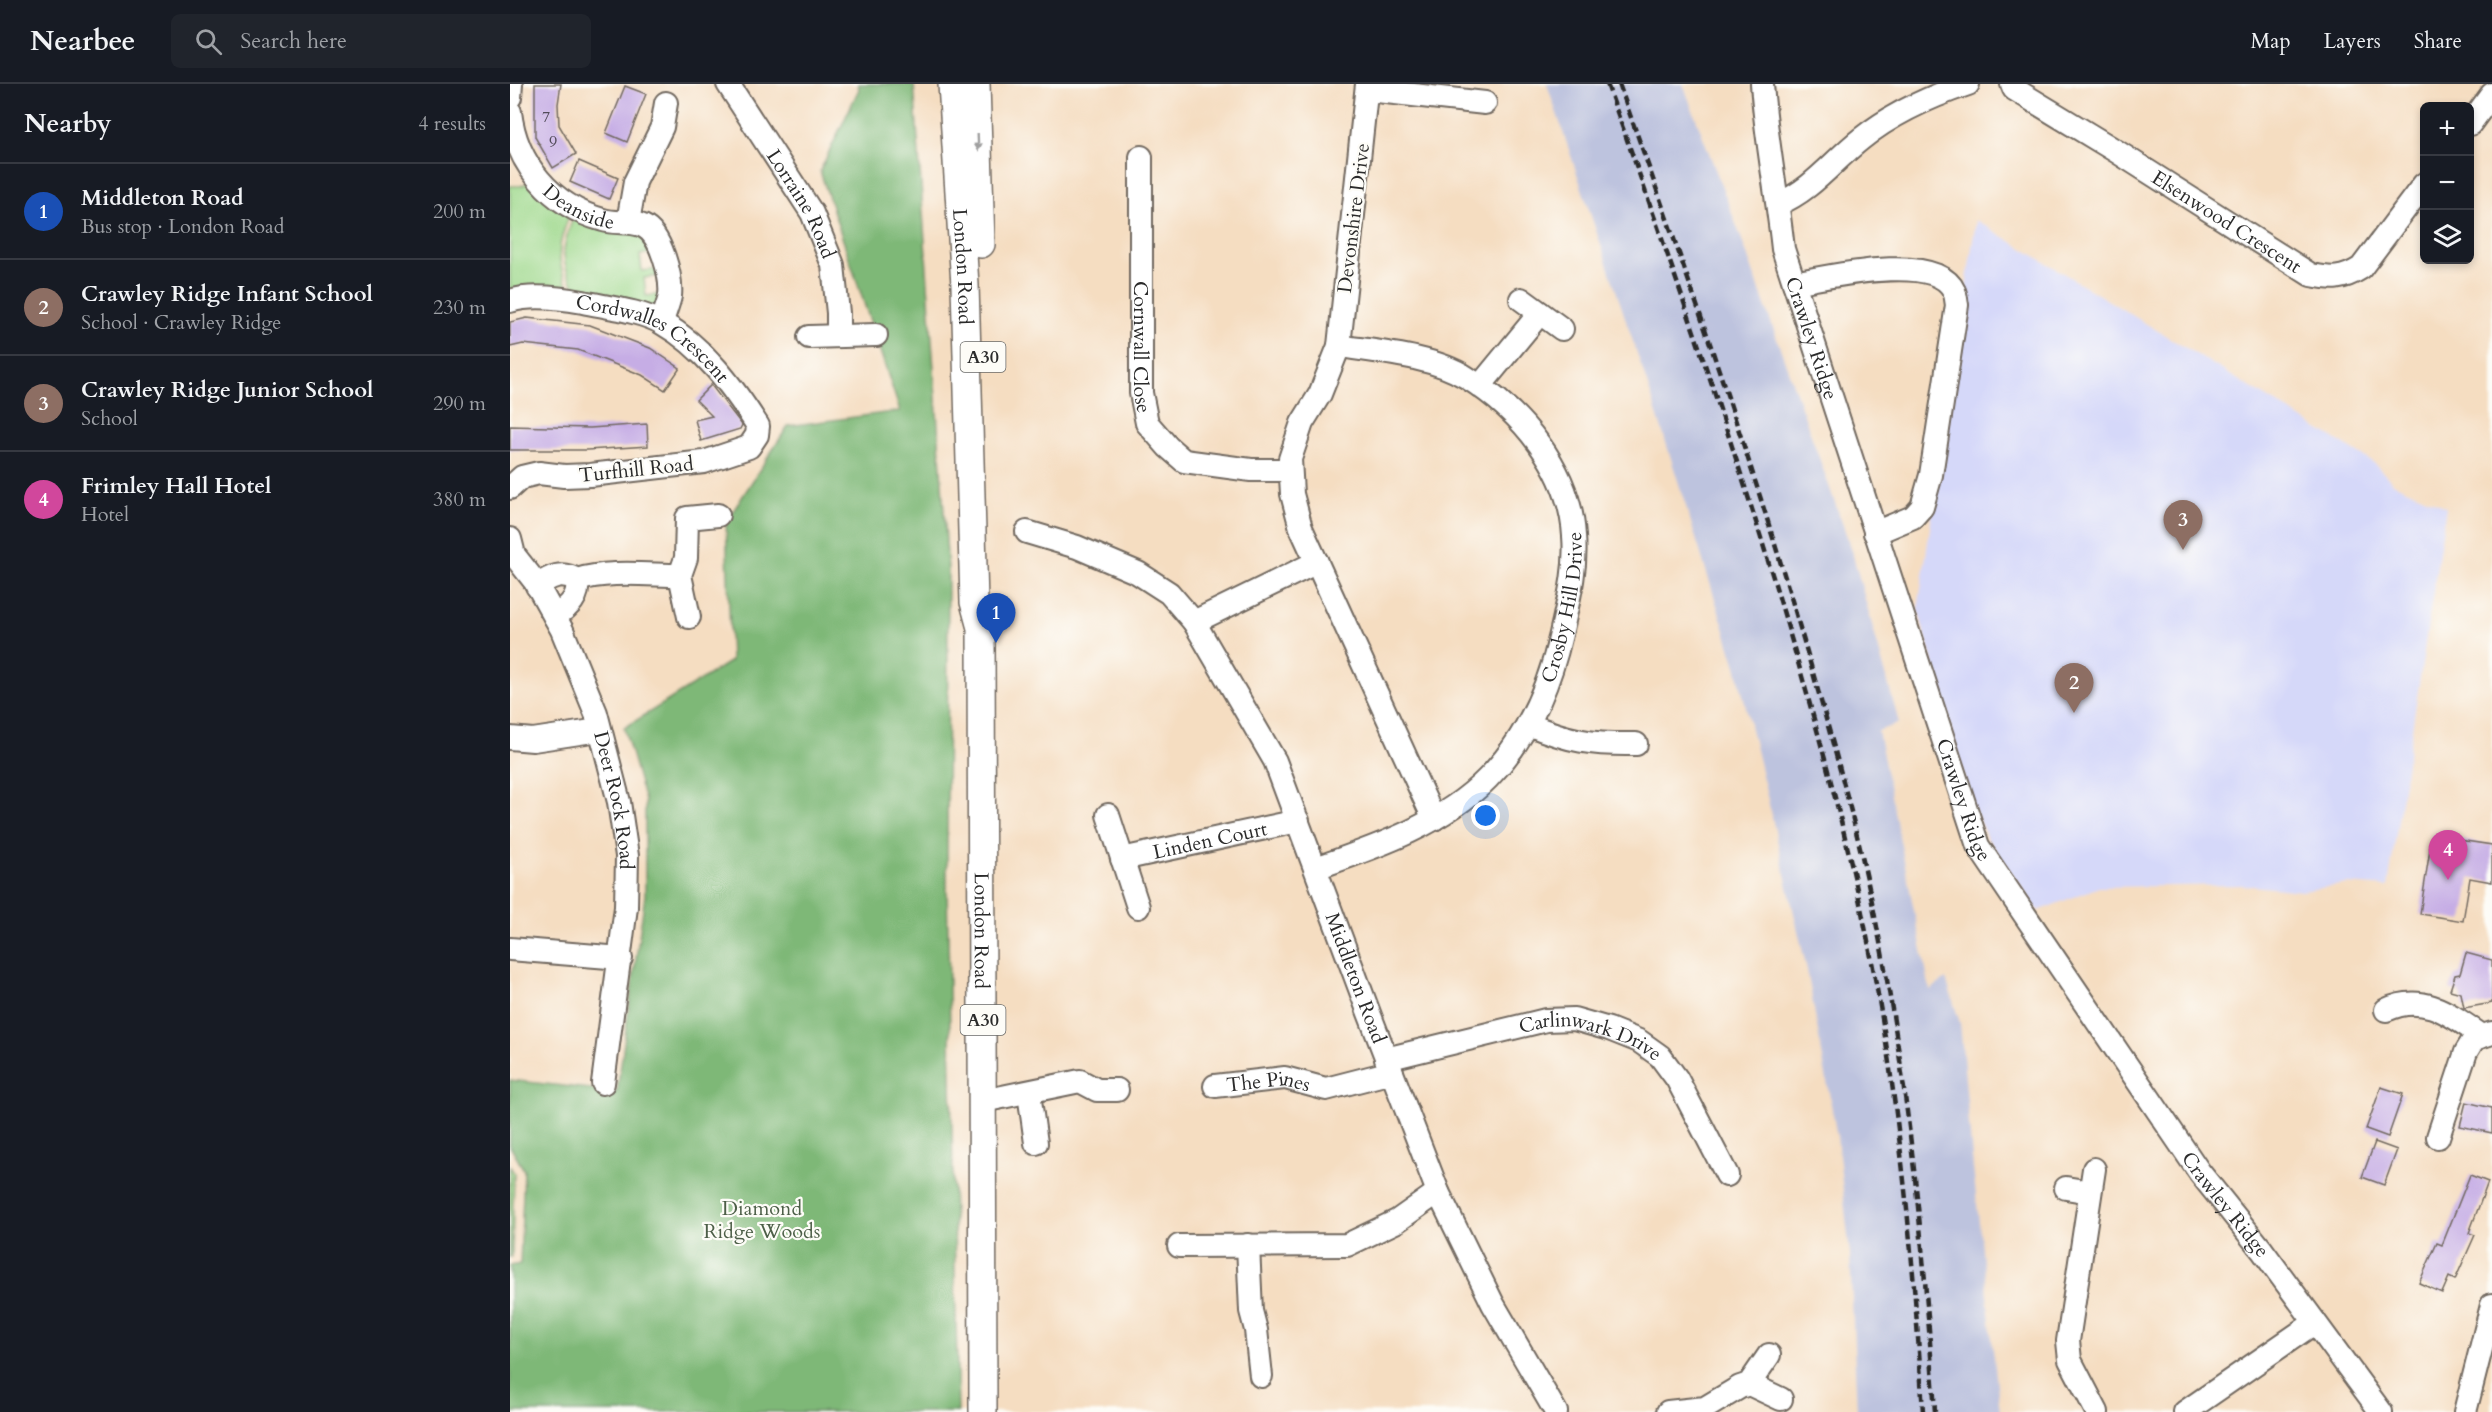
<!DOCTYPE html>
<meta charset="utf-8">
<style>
body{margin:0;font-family:Cardo,serif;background:#20242c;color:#f1f3f6}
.controls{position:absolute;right:18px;top:18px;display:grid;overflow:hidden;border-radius:9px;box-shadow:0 3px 9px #0003}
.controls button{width:54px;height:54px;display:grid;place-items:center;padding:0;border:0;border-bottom:2px solid #363941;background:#171b24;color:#f1f3f6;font:30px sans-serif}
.you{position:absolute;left:976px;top:732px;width:21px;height:21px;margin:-15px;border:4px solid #fff;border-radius:50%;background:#1a73e8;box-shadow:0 0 0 9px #1a73e833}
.badge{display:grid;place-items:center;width:39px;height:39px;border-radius:50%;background:#d690ce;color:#fff;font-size:20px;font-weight:700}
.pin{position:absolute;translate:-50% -50px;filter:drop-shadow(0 2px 3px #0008)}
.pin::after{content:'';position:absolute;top:32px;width:21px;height:18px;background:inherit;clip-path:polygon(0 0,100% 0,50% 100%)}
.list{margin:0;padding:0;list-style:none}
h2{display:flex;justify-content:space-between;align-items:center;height:78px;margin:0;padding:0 24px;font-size:26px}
h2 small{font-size:20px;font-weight:400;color:#9ea1a6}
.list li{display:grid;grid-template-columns:39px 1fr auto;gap:18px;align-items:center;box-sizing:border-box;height:96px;padding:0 24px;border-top:2px solid #363941}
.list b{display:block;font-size:22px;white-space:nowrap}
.list p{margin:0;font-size:20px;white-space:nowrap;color:#9ea1a6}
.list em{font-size:20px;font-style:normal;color:#9ea1a6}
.icon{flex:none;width:33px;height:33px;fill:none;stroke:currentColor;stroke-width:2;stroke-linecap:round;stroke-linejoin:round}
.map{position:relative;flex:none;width:1982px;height:1328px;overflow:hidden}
header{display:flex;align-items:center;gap:36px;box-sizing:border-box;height:84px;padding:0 30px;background:#171b24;border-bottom:2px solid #363941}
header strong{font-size:28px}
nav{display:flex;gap:33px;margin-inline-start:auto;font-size:21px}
.search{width:420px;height:54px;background:#20242c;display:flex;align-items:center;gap:15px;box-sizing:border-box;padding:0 21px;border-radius:9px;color:#9ea1a6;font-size:22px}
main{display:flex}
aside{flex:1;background:#171b24}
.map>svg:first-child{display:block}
.built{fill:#d5d8f9}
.industrial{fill:#bdc3de}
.green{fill:#9dd88b;stroke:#64825b;stroke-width:1.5}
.forest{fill:#7eb877;stroke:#547251;stroke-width:1.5}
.building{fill:#c6ade5}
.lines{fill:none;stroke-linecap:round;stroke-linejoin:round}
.minor-casing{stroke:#726960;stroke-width:26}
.major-casing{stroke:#726960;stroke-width:30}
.minor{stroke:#fff;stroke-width:22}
.major{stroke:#fff;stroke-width:27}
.rail{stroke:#2b2b2b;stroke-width:4.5;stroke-dasharray:9 4.5;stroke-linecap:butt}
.oneway{fill:#a0a0a0}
.labels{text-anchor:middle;stroke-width:4.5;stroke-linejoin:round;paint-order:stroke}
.number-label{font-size:16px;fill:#524c5a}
.shield{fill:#fdfcf7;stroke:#6a6a68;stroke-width:1.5}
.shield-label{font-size:18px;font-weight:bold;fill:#2b2b2b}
.street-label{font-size:20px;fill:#2b2b2b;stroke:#fdfcf7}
.park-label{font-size:20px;fill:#4d5f48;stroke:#fdfcf7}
</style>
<header>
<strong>Nearbee</strong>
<div class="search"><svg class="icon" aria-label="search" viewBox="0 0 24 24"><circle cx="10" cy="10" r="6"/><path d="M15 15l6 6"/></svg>Search here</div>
<nav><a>Map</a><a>Layers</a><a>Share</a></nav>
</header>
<main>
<aside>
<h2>Nearby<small>4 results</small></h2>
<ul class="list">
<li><span class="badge" style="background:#1a4fb4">1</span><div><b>Middleton Road</b><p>Bus stop · London Road</p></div><em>200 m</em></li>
<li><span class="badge" style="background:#8d6e63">2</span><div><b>Crawley Ridge Infant School</b><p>School · Crawley Ridge</p></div><em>230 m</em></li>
<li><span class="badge" style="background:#8d6e63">3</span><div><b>Crawley Ridge Junior School</b><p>School</p></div><em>290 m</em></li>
<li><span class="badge" style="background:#d1479c">4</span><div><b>Frimley Hall Hotel</b><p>Hotel</p></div><em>380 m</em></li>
</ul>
</aside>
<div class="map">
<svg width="1982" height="1328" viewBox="0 0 1982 1328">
<rect width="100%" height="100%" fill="#fdfcf7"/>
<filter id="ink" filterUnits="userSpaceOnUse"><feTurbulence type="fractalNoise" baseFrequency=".0167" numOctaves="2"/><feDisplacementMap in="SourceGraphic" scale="12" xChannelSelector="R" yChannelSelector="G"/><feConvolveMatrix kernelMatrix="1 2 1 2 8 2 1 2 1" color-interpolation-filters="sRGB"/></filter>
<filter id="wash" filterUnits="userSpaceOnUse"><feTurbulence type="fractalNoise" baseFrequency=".008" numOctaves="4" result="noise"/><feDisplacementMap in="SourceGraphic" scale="24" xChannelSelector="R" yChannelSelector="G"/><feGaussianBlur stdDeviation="1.35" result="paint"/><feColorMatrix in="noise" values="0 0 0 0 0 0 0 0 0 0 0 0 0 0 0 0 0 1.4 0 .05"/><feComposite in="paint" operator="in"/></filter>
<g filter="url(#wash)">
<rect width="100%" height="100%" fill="#f5ddc1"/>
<polygon class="built" points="1466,136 1864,379 1883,399 1936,423 1878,803 1837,800 1792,807 1732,801 1589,803 1528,827 1477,754 1461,719 1408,525"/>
<polygon class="industrial" points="1037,0 1173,0 1232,156 1341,464 1389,639 1368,647 1420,906 1436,895 1450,939 1463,1084 1490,1328 1347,1328 1340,1170 1327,1053 1297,886 1258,716 1226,582 1142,314"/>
<g class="green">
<path d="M23,96L61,127C47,161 45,174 60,209H0V102H11Z"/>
<path d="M65,130L128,146L144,168L130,171L132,187L148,185L149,192L134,194L136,212L152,210L144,226L96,209L83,206L67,207C48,177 52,161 65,130Z"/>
<polygon points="0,1082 4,1089 2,1173 0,1173"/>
</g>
<polygon class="forest" points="348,0 404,0 438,485 437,804 448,1328 0,1328 0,1182 10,1180 14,1086 0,1062 0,996 107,1008 135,811 135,717 114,644 221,577 216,438 278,342 390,327 310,87 349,5"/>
<g id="blocks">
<g class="building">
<polygon points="25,0 51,0 48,20 49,41 66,70 43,84 25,53"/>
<polygon points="115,2 136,10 117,58 96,49"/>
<polygon points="69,77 108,94 99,115 60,98"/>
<polygon points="17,234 80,241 140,264 170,284 155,306 132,291 68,266 13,260 0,263 0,238"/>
<polygon points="201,301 232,341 230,345 191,357 185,336 202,332 186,316"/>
<polygon points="137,340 138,362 77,366 0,366 0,342 80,344"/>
<polygon points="1922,752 1982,761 1982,798 1960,794 1953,837 1910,830"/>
<polygon points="1956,869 1982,876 1982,919 1954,924 1951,909 1940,906 1945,891 1950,890"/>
<polygon points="1871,1003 1893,1010 1878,1053 1856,1045"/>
<polygon points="1956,1018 1982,1024 1982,1049 1950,1042"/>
<polygon points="1865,1058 1887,1066 1874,1101 1852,1093"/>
<polygon points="1960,1091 1978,1098 1959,1149 1965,1151 1945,1196 1939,1193 1932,1209 1909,1199 1927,1159 1932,1161"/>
</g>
</g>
</g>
<g filter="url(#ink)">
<use href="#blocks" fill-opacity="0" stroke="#726960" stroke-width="1.5"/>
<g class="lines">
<g class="minor-casing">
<g id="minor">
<path id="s1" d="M218,0L302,129L323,181L328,229V252"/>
<polyline points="857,0 829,262 810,310 792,339 780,375 782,410 791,444 924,735"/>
<path id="s2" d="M1252,0C1256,55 1267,109 1273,165L1468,762L1690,1089L1752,1166L1871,1328"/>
<path id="s3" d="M1502,0L1504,5L1606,67L1801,191C1822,195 1832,196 1851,184L1914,100"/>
<polyline points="858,6 975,19"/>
<polyline points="0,13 1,0"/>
<path id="s4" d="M0,28C6,79 41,122 93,136C105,140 121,136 133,142C151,150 162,193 160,212C158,221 154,230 152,238"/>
<polyline points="1960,40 1982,10"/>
<path id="s5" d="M631,73V309L637,339L658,363L674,377L741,386H779"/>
<path d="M1268,120C1302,106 1323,77 1351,55C1383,29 1419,13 1458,0"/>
<polyline points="118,138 125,98 152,43 156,19"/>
<path d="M1284,199C1317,193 1427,167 1444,207C1446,211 1446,217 1447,221L1421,391L1412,423L1403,433L1365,449"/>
<polyline points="1011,215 1052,245"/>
<path id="s6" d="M0,217C21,210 51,214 73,218C96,223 132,227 152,239C194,263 223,303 248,342L247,351L239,363L194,378L80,391L54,392L29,389L12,393L0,404"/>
<polyline points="299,253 366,251"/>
<polyline points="970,302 1030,229"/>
<path id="s7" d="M517,448L567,463L628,489L659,509L684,538L765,677L859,929L928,1108L983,1220L1046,1328"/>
<path id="s8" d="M0,455L4,471L26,499L52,546L86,629L109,718L117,772L116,823L93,999"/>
<path d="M27,502C41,492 52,487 67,496C98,486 138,491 170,491"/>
<path d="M45,533C58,523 70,514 67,496"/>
<polyline points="179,533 170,491 176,474 177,434 208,431"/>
<polyline points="684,538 807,478"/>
<path d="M1018,640C1058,657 1083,661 1126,660"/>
<polyline points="0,654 23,656 89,646"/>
<polyline points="598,731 628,823"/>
<path id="s9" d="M612,775L788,737"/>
<path id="s10" d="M806,784C866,763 932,741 978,694C1016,655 1039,603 1051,550C1058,518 1067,486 1064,452C1060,385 1011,327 956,293C923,272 867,268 829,262"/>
<polyline points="0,865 111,874"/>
<path d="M1876,926C1914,908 1941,931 1972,952"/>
<path id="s11" d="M876,975L1036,936L1064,935L1099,945L1129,957L1150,972L1167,995L1217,1091"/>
<path id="s12" d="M705,1002L775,994L816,1005L882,988"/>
<polyline points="519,1009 526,1059"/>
<polyline points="473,1017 570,997 587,1006 607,1006"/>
<polyline points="1928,1053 1956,968 1964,955 1982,949"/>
<polyline points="1584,1085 1558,1257 1560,1276 1587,1328"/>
<polyline points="1556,1104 1580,1108"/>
<polyline points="738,1161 741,1227 746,1246 751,1292"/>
<polyline points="669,1162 837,1161 887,1137 928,1108"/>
<polyline points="1239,1300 1271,1315"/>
<polyline points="1158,1328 1195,1324 1230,1303 1239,1300 1259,1271"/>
<polyline points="1675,1328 1804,1239"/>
<polyline points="1955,1328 1982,1221"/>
</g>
</g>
<g class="major-casing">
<g id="major">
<path id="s13" d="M442,0L455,201L464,518L471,544L473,1328"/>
<polyline points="466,0 471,160"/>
</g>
</g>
<use href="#minor" class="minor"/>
<use href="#major" class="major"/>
<g class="rail">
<path d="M1097,0C1168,197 1236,394 1293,596C1316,677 1338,759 1355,843C1388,1001 1403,1167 1413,1328"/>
<path d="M1109,0C1180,197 1248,394 1305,596C1328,677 1351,759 1367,843C1399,1002 1414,1166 1425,1328"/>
</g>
</g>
<defs><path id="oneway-solid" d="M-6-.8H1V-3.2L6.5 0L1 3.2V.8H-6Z" transform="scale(1.5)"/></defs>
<use class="oneway" href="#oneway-solid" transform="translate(468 58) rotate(88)"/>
</g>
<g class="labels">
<g class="number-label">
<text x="36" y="38">7</text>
<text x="43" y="63">9</text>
</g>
<g class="shield">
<rect x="450.5" y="258" width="45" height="30" rx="4.5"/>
<rect x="450.5" y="921" width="45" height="30" rx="4.5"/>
</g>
<g class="shield-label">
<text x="473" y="279">A30</text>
<text x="473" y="942">A30</text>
</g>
<g class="street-label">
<text dy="7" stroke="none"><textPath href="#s4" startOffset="124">Deanside</textPath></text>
<text dy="7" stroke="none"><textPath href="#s1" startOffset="141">Lorraine Road</textPath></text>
<text transform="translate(843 134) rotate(-83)" y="7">Devonshire Drive</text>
<text dy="7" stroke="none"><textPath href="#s3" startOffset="256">Elsenwood Crescent</textPath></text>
<text dy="7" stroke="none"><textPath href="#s13" startOffset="183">London Road</textPath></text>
<text dy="7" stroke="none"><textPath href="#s2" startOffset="260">Crawley Ridge</textPath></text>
<text dy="7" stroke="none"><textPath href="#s6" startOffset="154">Cordwalles Crescent</textPath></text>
<text dy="7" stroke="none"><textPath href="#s5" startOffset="190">Cornwall Close</textPath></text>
<text transform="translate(126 385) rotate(-6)" y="7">Turfhill Road</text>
<text dy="7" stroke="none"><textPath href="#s10" startOffset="386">Crosby Hill Drive</textPath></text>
<text dy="7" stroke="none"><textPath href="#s2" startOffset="746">Crawley Ridge</textPath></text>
<text dy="7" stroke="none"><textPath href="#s8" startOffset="285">Deer Rock Road</textPath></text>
<text dy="7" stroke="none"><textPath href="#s9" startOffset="90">Linden Court</textPath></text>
<text dy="7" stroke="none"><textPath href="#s13" startOffset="848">London Road</textPath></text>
<text dy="7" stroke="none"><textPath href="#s7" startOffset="586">Middleton Road</textPath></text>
<text dy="7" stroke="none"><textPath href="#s11" startOffset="212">Carlinwark Drive</textPath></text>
<text dy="7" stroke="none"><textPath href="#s12" startOffset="54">The Pines</textPath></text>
<text dy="7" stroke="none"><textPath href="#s2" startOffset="1230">Crawley Ridge</textPath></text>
</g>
<g class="park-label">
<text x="252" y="1131">Diamond<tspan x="252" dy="23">Ridge Woods</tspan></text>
</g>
</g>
</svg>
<div class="controls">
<button>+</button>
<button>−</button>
<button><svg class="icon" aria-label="layers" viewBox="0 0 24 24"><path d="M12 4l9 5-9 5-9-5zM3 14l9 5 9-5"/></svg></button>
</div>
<div class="you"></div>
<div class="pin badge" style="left:486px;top:559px;background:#1a4fb4">1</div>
<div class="pin badge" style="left:1564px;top:629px;background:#8d6e63">2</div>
<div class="pin badge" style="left:1673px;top:466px;background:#8d6e63">3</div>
<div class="pin badge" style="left:1938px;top:796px;background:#d1479c">4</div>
</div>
</main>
